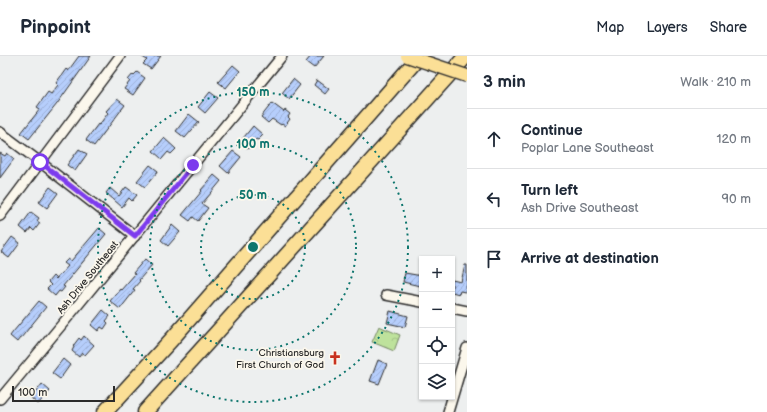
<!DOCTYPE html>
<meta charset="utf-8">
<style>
body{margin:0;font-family:"Balsamiq Sans",sans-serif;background:#f6f6f7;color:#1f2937}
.controls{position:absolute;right:12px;bottom:12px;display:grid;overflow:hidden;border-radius:0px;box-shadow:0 1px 3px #0004}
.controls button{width:36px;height:36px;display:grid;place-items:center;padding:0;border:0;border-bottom:1px solid #e0e1e3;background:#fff;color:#1f2937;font:20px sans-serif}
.scale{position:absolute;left:12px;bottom:10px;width:103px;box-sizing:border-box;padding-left:4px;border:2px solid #2b2b2b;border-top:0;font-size:11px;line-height:14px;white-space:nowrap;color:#2b2b2b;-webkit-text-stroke:3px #fbf7ec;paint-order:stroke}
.stop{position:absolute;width:12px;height:12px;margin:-9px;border:3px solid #7c3aed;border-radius:50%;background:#fff}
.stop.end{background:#7c3aed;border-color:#fff;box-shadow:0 1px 4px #0008}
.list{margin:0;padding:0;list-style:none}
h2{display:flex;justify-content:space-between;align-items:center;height:52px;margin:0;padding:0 16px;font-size:17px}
h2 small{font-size:13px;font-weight:400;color:#747a83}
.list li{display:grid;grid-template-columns:26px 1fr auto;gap:12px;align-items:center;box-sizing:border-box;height:60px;padding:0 16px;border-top:1px solid #e0e1e3}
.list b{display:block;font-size:15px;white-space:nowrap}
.list p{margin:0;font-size:13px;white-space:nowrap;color:#747a83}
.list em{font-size:13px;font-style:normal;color:#747a83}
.icon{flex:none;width:22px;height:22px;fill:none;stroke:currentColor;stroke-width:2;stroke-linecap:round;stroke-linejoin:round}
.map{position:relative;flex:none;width:467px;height:356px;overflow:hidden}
header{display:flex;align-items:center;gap:24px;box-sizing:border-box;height:56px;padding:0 20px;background:#fff;border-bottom:1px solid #e0e1e3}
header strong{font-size:19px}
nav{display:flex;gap:22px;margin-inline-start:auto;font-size:14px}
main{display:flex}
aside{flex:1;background:#fff}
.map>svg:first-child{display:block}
.park{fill:url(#park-crowns);stroke:#748664}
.building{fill:url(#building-hatch);stroke:#2b2b2b}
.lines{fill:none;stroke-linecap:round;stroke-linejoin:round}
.minor-casing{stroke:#2b2b2b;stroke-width:12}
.highway-casing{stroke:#2b2b2b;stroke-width:17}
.minor{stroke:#fbf7ec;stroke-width:9}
.highway{stroke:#fbdf96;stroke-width:14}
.major-bridge-casing{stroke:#2b2b2b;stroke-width:15;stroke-linecap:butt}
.major-bridge{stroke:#fbdf96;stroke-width:12}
.route{stroke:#7c3aed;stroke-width:5}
.ring{fill:none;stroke:#0f766e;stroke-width:2;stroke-dasharray:2 4}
.labels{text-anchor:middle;stroke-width:3.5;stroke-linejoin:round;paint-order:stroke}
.street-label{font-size:10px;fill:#2b2b2b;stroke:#fbf7ec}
.poi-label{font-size:10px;fill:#2b2b2b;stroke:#fbf7ec;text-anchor:end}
.centre{fill:#0f766e;stroke:#fbf7ec;stroke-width:2}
.ring-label{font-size:12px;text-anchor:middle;font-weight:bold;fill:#0f766e;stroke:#fbf7ec;stroke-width:3.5;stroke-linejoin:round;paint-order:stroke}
</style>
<header>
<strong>Pinpoint</strong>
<nav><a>Map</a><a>Layers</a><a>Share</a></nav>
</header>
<main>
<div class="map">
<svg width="467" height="356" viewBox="0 0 467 356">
<defs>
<pattern id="park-crowns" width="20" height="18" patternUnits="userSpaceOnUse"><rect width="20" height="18" fill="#bee29c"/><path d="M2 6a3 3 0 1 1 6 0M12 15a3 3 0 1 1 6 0" fill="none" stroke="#a3c287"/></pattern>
<pattern id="building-hatch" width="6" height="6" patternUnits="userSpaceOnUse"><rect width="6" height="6" fill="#b6cefc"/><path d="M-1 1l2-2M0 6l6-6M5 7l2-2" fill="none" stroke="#9db1d8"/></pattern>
</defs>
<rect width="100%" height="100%" fill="#edefef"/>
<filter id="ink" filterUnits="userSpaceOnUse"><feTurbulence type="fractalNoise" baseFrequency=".025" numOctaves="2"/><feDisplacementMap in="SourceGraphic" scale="8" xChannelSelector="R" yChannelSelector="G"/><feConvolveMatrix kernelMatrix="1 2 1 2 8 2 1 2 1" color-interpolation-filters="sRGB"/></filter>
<g filter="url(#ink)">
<polygon class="park" points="379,270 400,279 394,295 372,286"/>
<g class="building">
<polygon points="79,0 91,0 57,48 29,83 21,77 40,53 37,51 48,36 51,38 58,29 56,27 66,13 68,15"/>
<polygon points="141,0 161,0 151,13 143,8 147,4"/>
<polygon points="311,0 324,0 314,12 306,6"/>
<polygon points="233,9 240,15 226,32 218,26"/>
<polygon points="137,16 145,22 133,39 124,33 130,25 128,24 133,18 134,19"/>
<polygon points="293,23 300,29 289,43 282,37"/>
<polygon points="317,24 329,33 325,38 314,29"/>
<polygon points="210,36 218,42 205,57 198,51"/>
<polygon points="117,43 125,49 94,90 86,84 98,68 99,69 108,57 106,55"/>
<polygon points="272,47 284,56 285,54 290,58 288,61 290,63 285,70 282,68 281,69 272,63 268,67 261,61"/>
<polygon points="189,58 199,66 185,82 176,75"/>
<polygon points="253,70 263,79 258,84 256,83 248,93 240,86"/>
<polygon points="164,82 176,93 171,98 168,96 162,103 153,95"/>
<polygon points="79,93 87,98 75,115 67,109"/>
<polygon points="233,95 241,101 228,117 220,110"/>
<polygon points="0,97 5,100 7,97 14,103 0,122"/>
<polygon points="150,109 158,115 145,131 137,125"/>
<polygon points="214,119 221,125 202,148 208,152 198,165 193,161 190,165 182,159 202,135 201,134"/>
<polygon points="50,131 58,137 47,152 39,146"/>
<polygon points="126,131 137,139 132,145 129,142 122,151 106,137 110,132 119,140"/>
<polygon points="31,156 39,162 37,165 40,167 34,175 31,172 27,177 20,171"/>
<polygon points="172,169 180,176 168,190 161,184"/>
<polygon points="99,172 106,178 63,230 65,231 61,236 59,235 55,240 47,233 51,229 48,226 53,220 56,223 60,218 61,218 68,210 64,207 68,203 71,205"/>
<polygon points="12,181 20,187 9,202 1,196"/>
<polygon points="145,203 152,209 139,224 140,225 133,233 135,234 120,253 110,245 120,233 121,234 135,218 133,217"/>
<polygon points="465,209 467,209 467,228 465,236 460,235 459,238 452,236 452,224 461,226"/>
<polygon points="405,217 422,220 420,230 403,226"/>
<polygon points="39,245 46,251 21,282 20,282 17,286 10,280 13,276"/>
<polygon points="103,254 110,260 106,265 108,267 104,273 101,271 98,275 91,269"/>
<polygon points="390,255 408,260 405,271 387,267"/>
<polygon points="84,280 94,289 85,299 82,297 79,301 72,295 74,291 73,290 79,282 81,284"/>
<polygon points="63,303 70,309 60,323 52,317"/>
<polygon points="378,304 387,308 379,328 370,325"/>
<polygon points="42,328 50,335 38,348 31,342"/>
</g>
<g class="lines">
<g class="minor-casing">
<g id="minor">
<polyline points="0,76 40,106 135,180"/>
<polyline points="0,160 120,0"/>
<polyline points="386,239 422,246"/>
<polyline points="452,252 467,255"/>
<polyline points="0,343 64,266 282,0"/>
<polyline points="448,356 467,292"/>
</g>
</g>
<g class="highway-casing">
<g id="highway">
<polyline points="105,356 172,283 420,0"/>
<polyline points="145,356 466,0"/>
</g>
</g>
<use href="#minor" class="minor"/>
<use href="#highway" class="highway"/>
<g class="major-bridge-casing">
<polyline id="major-bridge" points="407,0 467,20"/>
</g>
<use href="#major-bridge" class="major-bridge"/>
</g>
</g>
<g class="lines" filter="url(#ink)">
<polyline class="route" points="40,106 135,180 193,109"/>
</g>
<g class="ring">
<circle cx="253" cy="191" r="52"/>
<circle cx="253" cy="191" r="103"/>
<circle cx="253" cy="191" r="155"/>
</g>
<defs>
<g id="church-bare" transform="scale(1.08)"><path d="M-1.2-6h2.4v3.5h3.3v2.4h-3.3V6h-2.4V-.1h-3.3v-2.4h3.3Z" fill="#c8321e" stroke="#fbf7ec" stroke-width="2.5" paint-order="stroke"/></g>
</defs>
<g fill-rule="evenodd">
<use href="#church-bare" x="335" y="302"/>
</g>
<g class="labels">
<g class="street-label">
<text transform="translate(87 221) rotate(-51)" y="4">Ash Drive Southeast</text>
</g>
<g class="poi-label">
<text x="324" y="300">Christiansburg<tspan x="324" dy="12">First Church of God</tspan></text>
</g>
</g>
<circle cx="253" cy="191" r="6" class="centre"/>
<g class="ring-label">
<text x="253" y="40">150 m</text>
<text x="253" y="92">100 m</text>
<text x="253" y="143">50 m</text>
</g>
</svg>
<div class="controls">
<button>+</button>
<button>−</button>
<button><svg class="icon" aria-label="locate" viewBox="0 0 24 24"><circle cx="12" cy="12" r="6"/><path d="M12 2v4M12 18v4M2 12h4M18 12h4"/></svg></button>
<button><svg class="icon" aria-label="layers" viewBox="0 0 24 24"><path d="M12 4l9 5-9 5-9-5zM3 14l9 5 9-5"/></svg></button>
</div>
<div class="scale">100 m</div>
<div class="stop" style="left:40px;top:106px"></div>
<div class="stop end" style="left:193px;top:109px"></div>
</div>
<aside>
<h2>3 min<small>Walk · 210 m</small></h2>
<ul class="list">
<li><svg class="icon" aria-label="ahead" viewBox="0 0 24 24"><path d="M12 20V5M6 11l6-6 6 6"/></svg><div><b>Continue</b><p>Poplar Lane Southeast</p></div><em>120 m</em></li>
<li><svg class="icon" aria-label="left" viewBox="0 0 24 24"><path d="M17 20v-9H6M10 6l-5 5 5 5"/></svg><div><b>Turn left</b><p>Ash Drive Southeast</p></div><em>90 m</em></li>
<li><svg class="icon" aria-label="arrive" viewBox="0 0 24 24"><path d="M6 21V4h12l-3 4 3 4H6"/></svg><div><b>Arrive at destination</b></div></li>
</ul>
</aside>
</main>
